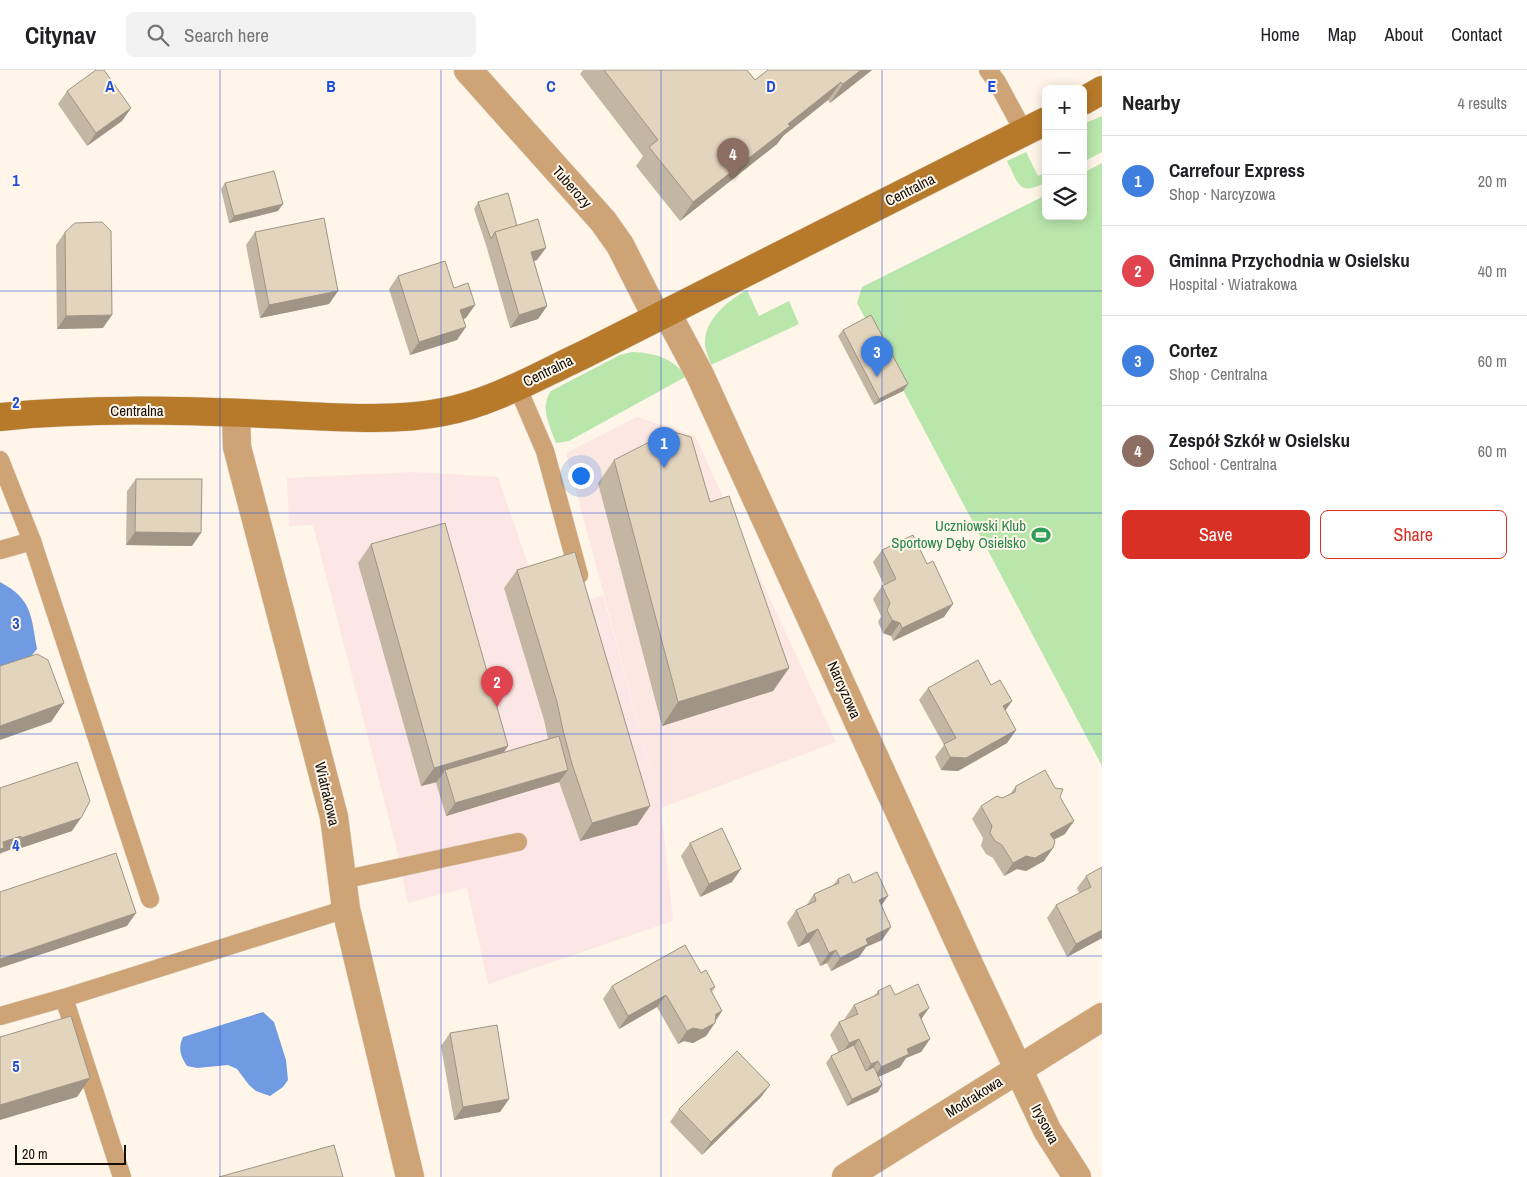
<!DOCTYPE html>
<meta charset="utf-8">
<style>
body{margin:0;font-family:"Archivo Narrow",sans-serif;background:#f2f2f2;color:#202124}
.controls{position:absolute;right:15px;top:15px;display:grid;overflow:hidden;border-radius:8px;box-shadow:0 2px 12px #0003}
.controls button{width:45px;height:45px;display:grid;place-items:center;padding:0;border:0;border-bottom:1px solid #e0e0e0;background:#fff;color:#202124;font:25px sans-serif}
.scale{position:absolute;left:15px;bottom:12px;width:111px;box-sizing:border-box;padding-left:5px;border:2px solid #140f07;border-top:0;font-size:14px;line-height:18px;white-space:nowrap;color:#140f07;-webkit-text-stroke:4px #fff5e8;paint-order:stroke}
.you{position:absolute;left:580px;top:405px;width:18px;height:18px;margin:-12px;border:4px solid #fff;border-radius:50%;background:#1a73e8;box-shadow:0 0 0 8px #1a73e833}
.badge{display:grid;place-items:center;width:32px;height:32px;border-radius:50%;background:#d93025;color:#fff;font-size:16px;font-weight:700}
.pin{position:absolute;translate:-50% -41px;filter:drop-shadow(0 1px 2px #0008)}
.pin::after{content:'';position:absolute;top:26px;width:18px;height:15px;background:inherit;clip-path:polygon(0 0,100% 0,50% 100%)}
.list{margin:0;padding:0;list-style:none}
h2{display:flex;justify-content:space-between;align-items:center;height:65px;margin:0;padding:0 20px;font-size:21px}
h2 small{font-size:16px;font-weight:400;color:#757577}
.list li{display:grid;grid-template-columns:32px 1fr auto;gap:15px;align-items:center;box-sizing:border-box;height:90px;padding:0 20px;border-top:1px solid #e0e0e0}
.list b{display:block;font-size:19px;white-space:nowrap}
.list p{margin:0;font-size:16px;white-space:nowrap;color:#757577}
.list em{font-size:16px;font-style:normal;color:#757577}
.actions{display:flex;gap:10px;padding:15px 20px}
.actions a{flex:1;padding:11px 0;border:1px solid #d93025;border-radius:8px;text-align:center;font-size:18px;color:#d93025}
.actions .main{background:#d93025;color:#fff}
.icon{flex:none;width:28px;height:28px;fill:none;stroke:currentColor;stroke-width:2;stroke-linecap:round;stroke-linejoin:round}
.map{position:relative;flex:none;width:1102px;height:1107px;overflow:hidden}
header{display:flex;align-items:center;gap:30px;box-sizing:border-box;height:70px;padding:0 25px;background:#fff;border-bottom:1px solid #e0e0e0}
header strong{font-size:24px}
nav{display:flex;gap:28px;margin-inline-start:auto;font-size:18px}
.search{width:350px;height:45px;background:#f2f2f2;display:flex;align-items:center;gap:12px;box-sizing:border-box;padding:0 18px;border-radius:8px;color:#757577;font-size:19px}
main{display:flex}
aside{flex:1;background:#fff}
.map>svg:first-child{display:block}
.commercial{fill:#fce7e2}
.medical{fill:#fde7e6}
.green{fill:#b8e6ab}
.water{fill:#709be2}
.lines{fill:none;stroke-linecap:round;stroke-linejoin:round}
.lane-casing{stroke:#d9d0c4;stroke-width:19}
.street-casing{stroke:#d9d0c4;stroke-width:29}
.secondary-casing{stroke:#d9d0c4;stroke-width:29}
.lane{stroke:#cea476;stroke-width:18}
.street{stroke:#cea476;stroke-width:28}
.secondary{stroke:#b77a2a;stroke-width:28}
.wall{fill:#c3b6a3}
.shaded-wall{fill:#9f9485}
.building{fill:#e3d4be;stroke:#9f9485}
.grid{fill:none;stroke:#1d4ed8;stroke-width:1;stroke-opacity:0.55}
.labels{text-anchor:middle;stroke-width:4;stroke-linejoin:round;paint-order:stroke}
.street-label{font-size:15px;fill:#140f07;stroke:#fff5e8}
.leisure-label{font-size:15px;fill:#27864d;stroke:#fff5e8;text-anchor:end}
.grid-label{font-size:16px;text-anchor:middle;font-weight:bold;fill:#1d4ed8;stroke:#fff5e8;stroke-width:4;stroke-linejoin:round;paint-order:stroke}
</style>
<header>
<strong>Citynav</strong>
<div class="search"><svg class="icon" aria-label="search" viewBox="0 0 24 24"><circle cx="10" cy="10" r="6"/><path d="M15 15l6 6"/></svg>Search here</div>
<nav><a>Home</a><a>Map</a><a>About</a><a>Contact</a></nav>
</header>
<main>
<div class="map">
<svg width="1102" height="1107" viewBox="0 0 1102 1107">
<rect width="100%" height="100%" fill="#fff5e8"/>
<polygon class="commercial" points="637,347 695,366 836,672 661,738 566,383"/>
<polygon class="medical" points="413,402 498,407 533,509 573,536 603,525 661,738 673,851 488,914 467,818 408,833 397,780 313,455 289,456 287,408"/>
<g class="green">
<polygon points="1102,46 1102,82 1083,92 1083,54"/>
<path d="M1026,82L1038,106L1046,102V112C1018,127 1019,114 1007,91Z"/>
<polygon points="1102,93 1102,696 857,233 862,217 1046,125 1046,146 1083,146 1083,103"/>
<path d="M747,220L759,246L789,231L799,254L711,295C709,288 704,278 705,271C706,248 729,230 747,220Z"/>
<path d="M632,282C656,283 671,288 687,306L569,371L556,373C550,355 539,338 551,321L620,285Z"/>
</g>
<g class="water">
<path d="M0,512C32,529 31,545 37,579L28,590L0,599Z"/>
<path d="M263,942L274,952L286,990L288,1010L283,1017L270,1026L256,1021L249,1015L237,999L228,995L197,998L187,996C180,985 178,978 183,967Z"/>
</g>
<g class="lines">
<g class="lane-casing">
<g id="lane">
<polyline points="988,0 997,12 1024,62"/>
<polyline points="517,316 545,381 579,505"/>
<polyline points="0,390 32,471 150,829"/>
<polyline points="0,480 32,471"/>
<polyline points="342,810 518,772"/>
<polyline points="64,928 122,1107"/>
<polyline points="0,946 64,928 346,839"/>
</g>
</g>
<g class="street-casing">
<g id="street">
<polyline points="468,0 603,151 620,175 657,248"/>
<polyline points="667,243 700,305 968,892 1047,1060 1077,1107"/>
<polyline points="236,343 237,377 334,747 346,839 410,1107"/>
<polyline points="846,1107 1102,947"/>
</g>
</g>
<g class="secondary-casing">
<g id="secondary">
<polyline points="1083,31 1102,20"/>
<path d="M0,347C88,338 177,340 265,344C321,346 389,353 443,342C492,333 538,306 583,285L1046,51"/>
</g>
</g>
<use href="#lane" class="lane"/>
<use href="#street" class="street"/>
<use href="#secondary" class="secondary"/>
</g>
<g class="wall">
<polygon points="583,0 747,0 755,10 768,0 872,0 830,33 828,30 783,66 777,74 680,151 636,96 643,86 580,4"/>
<polygon points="67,21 131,38 122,51 87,76 58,34"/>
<polygon points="225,113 278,141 229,153 221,119"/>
<polygon points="478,132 517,156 537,190 534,191 547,236 538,249 510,258 486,175 474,139"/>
<polygon points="65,162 103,258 57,259 56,175"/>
<polygon points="255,162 338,221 329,234 260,248 246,175"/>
<polygon points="398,206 454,218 466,248 463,249 457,270 410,285 389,219"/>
<polygon points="843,260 908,314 903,321 874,335 838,266"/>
<polygon points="614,390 789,598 773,621 662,656 598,413"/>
<polygon points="136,409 192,476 126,475 127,421"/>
<polygon points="371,474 508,676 504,682 548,669 544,650 504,518 517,500 650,736 637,755 580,771 559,712 446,746 436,713 437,712 421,716 358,493"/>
<polygon points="882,480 944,547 893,571 891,566 883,563 878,552 881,546 873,529 882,516 884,515 873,492"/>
<polygon points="991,615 1012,631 1005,640 1016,660 1007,673 958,701 941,700 935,687 944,675 919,630 928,618"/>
<polygon points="1016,716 1060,727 1065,764 1054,770 1053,778 1044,791 1026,801 1017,799 1004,806 993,788 986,784 981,776 983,768 972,749 981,736 1002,728 1010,724"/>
<polygon points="0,718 72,761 12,781 12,779 1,783 0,784"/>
<polygon points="690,773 732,812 700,827 681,786"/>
<polygon points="1102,797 1102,868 1067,887 1047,848 1056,835 1079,823 1077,818 1086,806"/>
<polygon points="838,809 853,813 881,836 891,857 882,870 866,877 859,887 831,901 827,893 820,896 809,872 798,877 787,853 796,840 806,836 814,824 833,815"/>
<polygon points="612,916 715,917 712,922 722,941 706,966 693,973 684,971 678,974 657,937 619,959 603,929"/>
<polygon points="878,921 895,925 921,950 930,969 921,982 906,988 900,997 878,1007 882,1015 878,1022 847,1036 826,993 831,986 839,983 830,965 839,952 845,950 845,948 854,935 874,926"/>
<polygon points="450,963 509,1029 500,1042 454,1050 441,976"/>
<polygon points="761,1027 702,1085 670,1052 679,1039"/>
</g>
<g class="shaded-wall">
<polygon points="861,0 872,0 830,33 843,14"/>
<polygon points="841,12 828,30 783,66 777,74 680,151 693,132 788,54"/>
<polygon points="131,38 122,51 87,76 96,63"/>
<polygon points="283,134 278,141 229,153 234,146"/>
<polygon points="546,178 537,190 522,195 531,182"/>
<polygon points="338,221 329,234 260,248 269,235"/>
<polygon points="475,235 466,248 452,253 460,240"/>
<polygon points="547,236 538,249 510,258 519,245"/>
<polygon points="112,245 103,258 57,259 66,246"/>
<polygon points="466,257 457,270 410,285 419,272"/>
<polygon points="908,314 903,321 874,335 879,329"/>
<polygon points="135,462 201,463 192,476 126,475"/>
<polygon points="953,534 944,547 893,571 902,558"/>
<polygon points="892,550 900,553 891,566 883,563"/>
<polygon points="789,598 773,621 662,656 678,632"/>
<polygon points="1012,631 1003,644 1003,636"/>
<polygon points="64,633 51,652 0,670 0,656"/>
<polygon points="1016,660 1007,673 958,701 941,700 950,687"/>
<polygon points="508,676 495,695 445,700 437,712 421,716 434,698"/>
<polygon points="568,700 559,712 446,746 455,733"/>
<polygon points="650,736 637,755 580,771 592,753"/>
<polygon points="81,748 72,761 12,781 21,768"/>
<polygon points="1074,751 1065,764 1041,776 1050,764"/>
<polygon points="21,766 12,779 1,783 0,784 0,776 3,772"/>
<polygon points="1053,778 1044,791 1026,801 1017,799 1004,806 1013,793 1026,786"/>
<polygon points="741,799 732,812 700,827 709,814"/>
<polygon points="888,826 879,839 879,830"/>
<polygon points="136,843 127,856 0,898 0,889"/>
<polygon points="891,857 882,870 866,877 859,887 831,901 840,888 866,869"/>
<polygon points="818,859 809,872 798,877 807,864"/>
<polygon points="1102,860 1102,868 1067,887 1076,874"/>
<polygon points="836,880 827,893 820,896 829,883"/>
<polygon points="666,925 657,937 619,959 628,946"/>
<polygon points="929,938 920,951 919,944"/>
<polygon points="722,941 713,954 716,944"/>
<polygon points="715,953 706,966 693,973 684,971 678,974 687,961 693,958"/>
<polygon points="859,969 850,982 840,986 849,973"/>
<polygon points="930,969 921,982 906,988 900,997 872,1010 881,997 907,979"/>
<polygon points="878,991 869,1004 862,1007 871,994"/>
<polygon points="90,1008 77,1027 0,1050 0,1035"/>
<polygon points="770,1015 761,1027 702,1085 711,1072"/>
<polygon points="882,1015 878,1022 847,1036 852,1029"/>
<polygon points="509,1029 500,1042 454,1050 463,1037"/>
</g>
<g class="building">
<polygon points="96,0 104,0 131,38 96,63 67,21"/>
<polygon points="604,0 747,0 755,10 768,0 861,0 843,14 841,12 788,54 790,56 693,132 649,77 658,70"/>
<polygon points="274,101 283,134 234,146 225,113"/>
<polygon points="508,123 517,156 495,162 491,169 478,132"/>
<polygon points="324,148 338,221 269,235 255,162"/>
<polygon points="538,149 546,178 531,182 547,236 519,245 495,162"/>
<polygon points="102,152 111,161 112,245 66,246 65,162 75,153"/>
<polygon points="445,191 454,218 468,213 475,235 460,240 466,257 419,272 398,206"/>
<polygon points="871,245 908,314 879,329 843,260"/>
<polygon points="671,361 691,367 710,432 729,426 789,598 678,632 614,390"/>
<polygon points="136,409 202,409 201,463 135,462"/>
<polygon points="445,453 508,676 434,698 371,474"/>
<polygon points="913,465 927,494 933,491 953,534 902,558 900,553 892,550 887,540 890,533 882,516 896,509 882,480"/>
<polygon points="575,482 650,736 592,753 572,694 563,660 557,632 517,500"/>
<polygon points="37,584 48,590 64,633 0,656 0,596"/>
<polygon points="978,590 991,615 1000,610 1012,631 1003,636 1016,660 966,688 950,687 944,674 956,668 928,618"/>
<polygon points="559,666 568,700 455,733 445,700"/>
<polygon points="77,692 90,731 81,748 21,768 21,766 3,772 4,778 0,779 0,718"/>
<polygon points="1045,700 1055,718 1063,719 1060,727 1074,751 1050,764 1055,771 1053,778 1035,788 1026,786 1013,793 1002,775 995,771 990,763 992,756 981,736 997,726 1002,728 1015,722 1016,716"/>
<polygon points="722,758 741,799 709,814 690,773"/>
<polygon points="116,783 136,843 0,889 0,822"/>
<polygon points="1102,797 1102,860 1076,874 1056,835 1091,817 1086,806"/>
<polygon points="877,802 888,826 879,830 891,857 866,869 868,874 840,888 836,880 829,883 818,859 807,864 796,840 816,831 814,824 839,813 838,809 849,804 853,813"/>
<polygon points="685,875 701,903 706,900 715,917 710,919 722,941 716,944 715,953 702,960 693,958 687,961 666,925 628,946 612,916"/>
<polygon points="918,914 929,938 919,944 930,969 907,979 909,984 881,997 878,991 871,994 859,969 849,973 839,952 858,944 854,935 879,924 878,921 890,915 895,925"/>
<polygon points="71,946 90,1008 0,1035 0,967"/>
<polygon points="497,955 509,1029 463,1037 450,963"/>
<polygon points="854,975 866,1001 874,997 882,1015 852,1029 831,986"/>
<polygon points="737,981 770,1015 711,1072 679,1039"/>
<polygon points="334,1075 343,1107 219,1107"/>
</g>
<path class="grid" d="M220,0V1107M441,0V1107M661,0V1107M882,0V1107M0,221H1102M0,443H1102M0,664H1102M0,886H1102"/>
<defs>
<g id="stadium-bare" transform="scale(1.5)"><path d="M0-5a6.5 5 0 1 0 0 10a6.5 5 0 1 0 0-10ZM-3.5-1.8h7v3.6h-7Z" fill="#2e9e5b" stroke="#fff5e8" stroke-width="2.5" paint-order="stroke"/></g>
</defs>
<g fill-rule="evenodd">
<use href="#stadium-bare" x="1041" y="465"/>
</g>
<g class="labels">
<g class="street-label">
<text transform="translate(572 117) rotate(48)" y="5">Tuberozy</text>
<text transform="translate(910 120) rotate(-27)" y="5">Centralna</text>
<text transform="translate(548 301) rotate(-26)" y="5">Centralna</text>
<text x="137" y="346">Centralna</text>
<text transform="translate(844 620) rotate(66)" y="5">Narcyzowa</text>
<text transform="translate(327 724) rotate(77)" y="5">Wiatrakowa</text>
<text transform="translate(974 1027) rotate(-32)" y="5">Modrakowa</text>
<text transform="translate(1045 1054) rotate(62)" y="5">Irysowa</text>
</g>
<g class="leisure-label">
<text x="1026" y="461">Uczniowski Klub<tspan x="1026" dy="17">Sportowy Dęby Osielsko</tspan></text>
</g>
</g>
<g class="grid-label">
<text x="110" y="22">A</text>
<text x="331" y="22">B</text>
<text x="551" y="22">C</text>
<text x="771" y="22">D</text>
<text x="992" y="22">E</text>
<text x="16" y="116">1</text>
<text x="16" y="338">2</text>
<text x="16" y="559">3</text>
<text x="16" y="781">4</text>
<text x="16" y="1002">5</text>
</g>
</svg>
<div class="controls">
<button>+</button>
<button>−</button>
<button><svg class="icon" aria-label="layers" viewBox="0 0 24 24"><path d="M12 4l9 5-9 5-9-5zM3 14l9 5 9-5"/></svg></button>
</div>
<div class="scale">20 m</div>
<div class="you"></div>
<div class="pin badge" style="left:664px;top:398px;background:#3f7fe0">1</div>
<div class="pin badge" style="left:497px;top:637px;background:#e0444e">2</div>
<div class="pin badge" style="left:877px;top:307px;background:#3f7fe0">3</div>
<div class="pin badge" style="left:733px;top:109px;background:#8d6e63">4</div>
</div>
<aside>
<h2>Nearby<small>4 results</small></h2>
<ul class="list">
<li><span class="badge" style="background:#3f7fe0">1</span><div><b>Carrefour Express</b><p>Shop · Narcyzowa</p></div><em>20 m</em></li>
<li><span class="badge" style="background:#e0444e">2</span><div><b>Gminna Przychodnia w Osielsku</b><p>Hospital · Wiatrakowa</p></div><em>40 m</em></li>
<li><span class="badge" style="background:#3f7fe0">3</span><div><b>Cortez</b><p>Shop · Centralna</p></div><em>60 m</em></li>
<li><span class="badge" style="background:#8d6e63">4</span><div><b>Zespół Szkół w Osielsku</b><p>School · Centralna</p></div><em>60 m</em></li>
</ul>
<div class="actions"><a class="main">Save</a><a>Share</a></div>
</aside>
</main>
